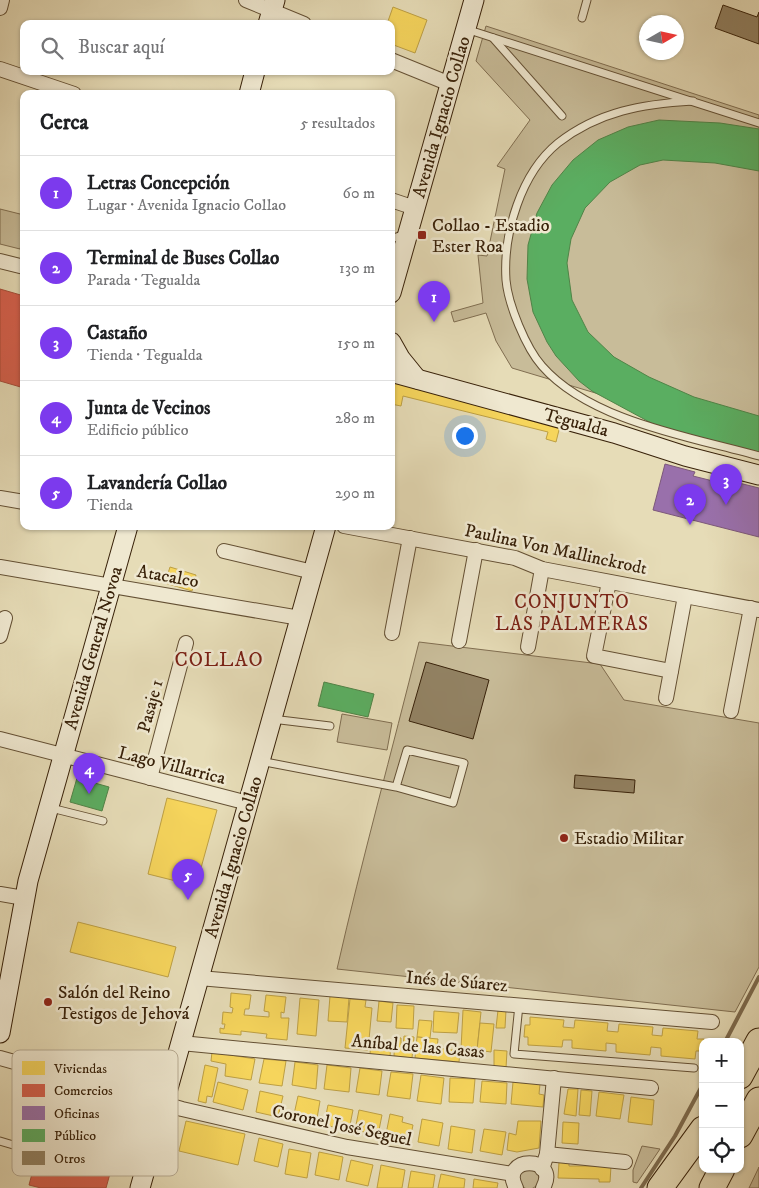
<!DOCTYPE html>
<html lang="es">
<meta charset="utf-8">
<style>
body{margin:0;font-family:"IM FELL DW Pica",serif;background:#f2f2f2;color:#202124}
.controls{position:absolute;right:15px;bottom:15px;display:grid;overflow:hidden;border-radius:10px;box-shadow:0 1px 4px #0004}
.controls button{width:45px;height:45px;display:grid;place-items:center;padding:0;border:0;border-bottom:1px solid #e0e0e0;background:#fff;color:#202124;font:25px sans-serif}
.compass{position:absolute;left:639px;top:15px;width:45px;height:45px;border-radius:50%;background:#fff;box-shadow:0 1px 4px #0004;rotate:81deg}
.you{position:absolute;left:464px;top:435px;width:18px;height:18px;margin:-12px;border:4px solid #fff;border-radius:50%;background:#1a73e8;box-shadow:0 0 0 8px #1a73e833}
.badge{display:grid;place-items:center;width:32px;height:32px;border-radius:50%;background:#7c3aed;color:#fff;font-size:16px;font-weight:700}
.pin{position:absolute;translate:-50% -41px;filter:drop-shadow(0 1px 2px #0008)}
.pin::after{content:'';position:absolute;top:26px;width:18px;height:15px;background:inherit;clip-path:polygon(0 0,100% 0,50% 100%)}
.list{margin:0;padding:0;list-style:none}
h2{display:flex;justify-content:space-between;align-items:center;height:65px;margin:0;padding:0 20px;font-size:21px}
h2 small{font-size:16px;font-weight:400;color:#757577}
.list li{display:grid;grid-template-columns:32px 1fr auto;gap:15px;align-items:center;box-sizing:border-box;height:75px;padding:0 20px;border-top:1px solid #e0e0e0}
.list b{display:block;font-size:19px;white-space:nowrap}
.list p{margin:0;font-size:16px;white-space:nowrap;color:#757577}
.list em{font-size:16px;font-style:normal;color:#757577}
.icon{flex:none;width:28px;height:28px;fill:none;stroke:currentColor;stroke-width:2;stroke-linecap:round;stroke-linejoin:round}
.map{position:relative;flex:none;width:759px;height:1188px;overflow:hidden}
.search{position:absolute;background:#fff;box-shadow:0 1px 4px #0004;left:20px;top:20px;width:375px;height:55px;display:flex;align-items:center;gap:12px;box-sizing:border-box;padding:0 18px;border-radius:10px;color:#757577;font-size:19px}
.panel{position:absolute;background:#fff;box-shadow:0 1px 4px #0004;left:20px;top:90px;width:375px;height:440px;border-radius:10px}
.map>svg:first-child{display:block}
.green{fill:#c8bc99;stroke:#806e51}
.homes{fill:#f6d55c;stroke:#bd9f43}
.shops{fill:#d6604d;stroke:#a74d39}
.offices{fill:#9970ab;stroke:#7c587a}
.public{fill:#5aae61;stroke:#508447}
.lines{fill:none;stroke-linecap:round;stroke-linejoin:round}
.stream{stroke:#7d6b4e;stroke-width:4}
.building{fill:#928263;stroke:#382109}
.lane-casing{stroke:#645034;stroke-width:9}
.street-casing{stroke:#645034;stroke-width:16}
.secondary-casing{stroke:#382109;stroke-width:21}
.highway-casing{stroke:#382109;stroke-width:27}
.lane{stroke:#efe8d0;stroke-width:7}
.street{stroke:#efe8d0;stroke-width:14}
.secondary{stroke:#efe8d0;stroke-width:19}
.highway{stroke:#e6dcb7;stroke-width:25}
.poi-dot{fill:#8f2418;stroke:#efe8d0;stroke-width:2}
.labels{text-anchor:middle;stroke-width:5;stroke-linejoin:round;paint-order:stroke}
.street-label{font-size:18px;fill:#382109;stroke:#efe8d0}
.poi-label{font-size:18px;fill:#382109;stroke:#efe8d0;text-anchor:start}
.neighbourhood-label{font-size:19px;letter-spacing:1px;fill:#7a1f14;stroke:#efe8d0}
.quarter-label{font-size:20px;letter-spacing:1px;fill:#7a1f14;stroke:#efe8d0}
.key{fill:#efe8d0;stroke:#b8ac94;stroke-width:1}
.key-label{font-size:14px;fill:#382109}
</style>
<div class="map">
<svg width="759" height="1188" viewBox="0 0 759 1188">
<rect width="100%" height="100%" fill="#e6dcb7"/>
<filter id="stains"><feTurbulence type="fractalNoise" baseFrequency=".004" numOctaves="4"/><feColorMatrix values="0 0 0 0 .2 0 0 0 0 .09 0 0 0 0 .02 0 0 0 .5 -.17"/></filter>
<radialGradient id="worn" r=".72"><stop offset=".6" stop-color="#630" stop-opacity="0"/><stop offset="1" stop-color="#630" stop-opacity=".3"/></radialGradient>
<g class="green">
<polygon points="486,26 759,115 759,442 512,368 496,341 486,313 454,322 451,312 483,303 478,255 487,256 505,169 497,166 530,120 476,61"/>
<polygon points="0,209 24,215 24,234 20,249 0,244"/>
<path d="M419,642L600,664L624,700L759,723V967L735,1012L337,969C362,859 392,751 419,642Z"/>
<polygon points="342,714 392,723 387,750 337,742"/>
<polygon points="642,1146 660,1149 637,1183 633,1182 633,1170"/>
<polygon points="759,1167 759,1188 749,1188"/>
<circle cx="529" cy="1179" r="10"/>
</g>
<g class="homes">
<polygon points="393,7 427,20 415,53 391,44 391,24 387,24"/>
<polygon points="395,380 561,422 556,442 546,439 548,432 403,396 401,406 391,404"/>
<polygon points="170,567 196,575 192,591 165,583"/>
<polygon points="167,798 217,810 196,886 148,874"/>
<polygon points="78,922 176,947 168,977 70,952"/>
<polygon points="231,993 251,995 249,1009 245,1009 244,1015 269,1017 269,1012 264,1011 266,995 286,997 284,1013 281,1012 281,1018 289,1018 287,1040 266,1038 267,1034 241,1031 241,1035 220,1033 220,1028 224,1029 225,1024 222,1024 223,1012 232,1013 233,1008 230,1007"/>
<polygon points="330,996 349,998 347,1022 328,1021"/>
<polygon points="300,998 319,1000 316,1036 297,1034"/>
<polygon points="350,999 366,1000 365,1007 372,1008 368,1050 345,1048"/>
<polygon points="379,1001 393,1003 391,1022 377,1021"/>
<polygon points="397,1005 414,1006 413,1029 396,1028"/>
<polygon points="463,1010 481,1012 477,1050 461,1049"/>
<polygon points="498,1010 506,1010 505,1028 496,1028"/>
<polygon points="434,1011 459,1013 457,1033 433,1032"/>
<polygon points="530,1017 564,1020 563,1027 574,1028 575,1020 608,1023 607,1031 618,1032 619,1024 653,1027 652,1035 662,1036 663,1028 698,1031 697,1039 704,1039 703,1051 696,1051 695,1059 661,1056 661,1048 651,1047 650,1055 616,1052 616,1044 606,1043 606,1051 572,1048 572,1040 563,1040 562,1047 528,1045 528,1037 524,1037 525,1025 530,1025"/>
<polygon points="419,1020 432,1021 430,1038 417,1037"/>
<polygon points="480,1023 494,1024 491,1052 477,1050"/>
<polygon points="404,1036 414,1037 412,1058 394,1056 395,1037 401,1038 401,1047 403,1047"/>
<polygon points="417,1037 438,1039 437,1048 460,1051 459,1062 415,1058"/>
<polygon points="371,1042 391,1044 390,1056 370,1054"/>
<polygon points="494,1050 507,1051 506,1068 494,1067"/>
<polygon points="212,1052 255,1059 251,1080 225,1076 226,1064 211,1061"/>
<polygon points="264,1059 286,1061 282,1086 259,1083"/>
<polygon points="295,1062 318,1065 316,1089 292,1085"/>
<polygon points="205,1065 218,1068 212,1097 207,1096 206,1103 198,1101"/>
<polygon points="327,1065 351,1068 349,1092 324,1089"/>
<polygon points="360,1068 382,1071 379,1095 356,1092"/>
<polygon points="391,1072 413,1074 410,1099 387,1096"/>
<polygon points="421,1075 444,1078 441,1104 417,1101"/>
<polygon points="450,1078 475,1079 473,1103 449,1102"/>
<polygon points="482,1081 507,1083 506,1104 480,1102"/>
<polygon points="218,1082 248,1090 243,1110 213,1102"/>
<polygon points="513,1082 540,1084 539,1094 544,1095 543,1107 511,1104"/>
<polygon points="568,1089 578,1089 576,1116 564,1114"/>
<polygon points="581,1090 592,1091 590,1116 579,1115"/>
<polygon points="260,1091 283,1096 278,1117 256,1112"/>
<polygon points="599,1092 624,1095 620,1119 596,1116"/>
<polygon points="298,1096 320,1101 316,1124 293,1119"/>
<polygon points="631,1097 654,1100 652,1125 628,1122"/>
<polygon points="328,1105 353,1110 349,1130 324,1125"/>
<polygon points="359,1110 382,1115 378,1135 355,1130"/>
<polygon points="390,1114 403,1117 402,1122 413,1125 409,1144 385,1139"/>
<polygon points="422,1119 443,1123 439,1146 418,1142"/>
<polygon points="186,1121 245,1134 238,1165 179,1151"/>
<polygon points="518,1121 541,1121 539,1148 517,1152 507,1150 509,1133 516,1135"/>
<polygon points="563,1122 579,1123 578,1144 562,1143"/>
<polygon points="451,1126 475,1130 472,1153 448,1149"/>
<polygon points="484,1129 506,1132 502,1155 480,1151"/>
<polygon points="259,1138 283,1144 278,1167 254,1161"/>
<polygon points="289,1149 311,1153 307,1178 285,1174"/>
<polygon points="319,1152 343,1157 339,1180 315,1175"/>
<polygon points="351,1160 373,1165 368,1186 346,1181"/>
<polygon points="559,1162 569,1162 569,1166 611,1166 610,1182 599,1182 599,1179 558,1178"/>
<polygon points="381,1165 405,1170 402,1188 377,1188"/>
<polygon points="411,1171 435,1175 433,1188 408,1188"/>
<polygon points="441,1174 465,1179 464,1188 438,1188"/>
<polygon points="474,1179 498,1183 497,1188 473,1188"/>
</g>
<g class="shops">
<polygon points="0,289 24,296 24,388 0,381"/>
<polygon points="36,1118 119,1141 106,1188 41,1188 29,1185 37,1155 33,1154 37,1138 31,1136"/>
</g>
<polygon class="offices" points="665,464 695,472 693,476 713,481 715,477 759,488 759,537 653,510"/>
<g class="public">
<polygon points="659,120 720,123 759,129 759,171 715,163 663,160 640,165 610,182 585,208 571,239 567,263 572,300 588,332 614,357 649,377 694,397 759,416 759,457 655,425 592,391 579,381 556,356 547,342 533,312 527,279 528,245 537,213 552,185 573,160 598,140 628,127"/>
<polygon points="324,682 374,694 368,717 318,706"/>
<polygon points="77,778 109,787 102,811 70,802"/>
</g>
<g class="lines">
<g class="stream">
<polyline points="725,1042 759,977"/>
<polyline points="641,1188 675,1136 703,1084"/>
</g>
</g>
<g class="building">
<polygon points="723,5 757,17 759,12 759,44 715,28"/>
<polygon points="426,662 489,680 473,739 409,721"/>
<polygon points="575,775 635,780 634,793 574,788"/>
</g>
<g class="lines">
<g class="lane-casing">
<g id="lane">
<polyline points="582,18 587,0"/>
<polyline points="466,29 759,123"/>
<polyline points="493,38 562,116"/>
<path d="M693,101C643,104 599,111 558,143C521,173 503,233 506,280C508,304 526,348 542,366C590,421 691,437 759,456"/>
<polyline points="391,239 405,234"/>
<polyline points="272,719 330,726"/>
<polyline points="260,761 396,787 453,803 464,763 407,750 396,787"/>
<polyline points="51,808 103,821"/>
<polyline points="519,1005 514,1054 694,1068"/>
<polyline points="0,1141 20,1147"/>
</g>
</g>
<g class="street-casing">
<g id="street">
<polyline points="246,0 304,24"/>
<polyline points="0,8 2,0"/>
<polyline points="391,60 450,84"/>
<polyline points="0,69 74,94"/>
<polyline points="391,200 415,208"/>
<polyline points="0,261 24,267"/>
<polyline points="0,498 24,502"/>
<polyline points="344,526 515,558 542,569 759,610"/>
<polyline points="224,551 313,572"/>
<polyline points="0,567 300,618"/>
<polyline points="609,582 594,656 671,671"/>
<polyline points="392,633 410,538"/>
<polyline points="0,636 5,618"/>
<polyline points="459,641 476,550"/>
<polyline points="528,647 542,569"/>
<polyline points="666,698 685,596"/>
<polyline points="731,711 751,608"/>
<polyline points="0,739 248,803"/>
<polyline points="150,778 186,643"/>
<polyline points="0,894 24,898"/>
<polyline points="199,978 712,1022"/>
<polyline points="181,1043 651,1088"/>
<polyline points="0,1058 182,1109 347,1147 513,1174"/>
<polyline points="547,1154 625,1162"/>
<polyline points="542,1169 547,1154 554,1078"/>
<path d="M516,1188C498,1155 561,1155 543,1188"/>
</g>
</g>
<g class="secondary-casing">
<g id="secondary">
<polyline points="268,24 275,0"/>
<polyline points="249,94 255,71"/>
<polyline points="391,293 474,0"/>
<polyline points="391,342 400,358 417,379"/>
<polyline points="391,372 614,433 685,456 759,475"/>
<polyline points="0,1033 28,881 128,526"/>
<polyline points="140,1188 326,526"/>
</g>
</g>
<g class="highway-casing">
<g id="highway">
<polyline points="740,1076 759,1041"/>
<polyline points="740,1135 759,1100"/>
<polyline points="660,1188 703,1129"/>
<polyline points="712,1188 722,1169"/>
</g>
</g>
<use href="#lane" class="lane"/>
<use href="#street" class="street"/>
<use href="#secondary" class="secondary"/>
<use href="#highway" class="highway"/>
</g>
<g class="poi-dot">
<rect x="417" y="230" width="10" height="10" rx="2.5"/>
<circle cx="564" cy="838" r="5"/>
<circle cx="48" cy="1002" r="5"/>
</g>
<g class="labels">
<g class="street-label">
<text transform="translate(441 117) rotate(-74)" y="6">Avenida Ignacio Collao</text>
<text transform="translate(576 422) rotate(15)" y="6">Tegualda</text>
<text transform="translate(556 549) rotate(12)" y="6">Paulina Von Mallinckrodt</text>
<text transform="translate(168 576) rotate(10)" y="6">Atacalco</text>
<text transform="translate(93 648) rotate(-74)" y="6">Avenida General Novoa</text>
<text transform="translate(150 706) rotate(-75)" y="6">Pasaje 1</text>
<text transform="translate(172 765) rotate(14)" y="6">Lago Villarrica</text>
<text transform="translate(233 857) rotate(-74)" y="6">Avenida Ignacio Collao</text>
<text transform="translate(457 981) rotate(5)" y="6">Inés de Súarez</text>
<text transform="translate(418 1046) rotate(5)" y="6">Aníbal de las Casas</text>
<text transform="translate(342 1125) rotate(12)" y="6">Coronel José Seguel</text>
</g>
<g class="poi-label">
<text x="432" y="231">Collao - Estadio<tspan x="432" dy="21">Ester Roa</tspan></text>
<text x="574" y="844">Estadio Militar</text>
<text x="58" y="998">Salón del Reino<tspan x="58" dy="21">Testigos de Jehová</tspan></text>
</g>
<g class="neighbourhood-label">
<text x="572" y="608">CONJUNTO<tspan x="572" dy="22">LAS PALMERAS</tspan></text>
</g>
<g class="quarter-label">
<text x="219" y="666">COLLAO</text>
</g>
</g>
<rect x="12" y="1050" width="166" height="126" rx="8" class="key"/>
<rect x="22" y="1061" width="23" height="14" fill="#f6d55c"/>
<rect x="22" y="1084" width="23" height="13" fill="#d6604d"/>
<rect x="22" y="1106" width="23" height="14" fill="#9970ab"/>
<rect x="22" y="1129" width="23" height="13" fill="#5aae61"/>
<rect x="22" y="1151" width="23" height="14" fill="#928263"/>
<g class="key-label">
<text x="54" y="1073">Viviendas</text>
<text x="54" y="1095">Comercios</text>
<text x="54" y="1118">Oficinas</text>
<text x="54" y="1140">Público</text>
<text x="54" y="1163">Otros</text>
</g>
<rect width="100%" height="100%" filter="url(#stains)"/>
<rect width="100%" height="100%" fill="url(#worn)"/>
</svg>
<div class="controls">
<button>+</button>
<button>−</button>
<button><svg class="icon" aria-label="locate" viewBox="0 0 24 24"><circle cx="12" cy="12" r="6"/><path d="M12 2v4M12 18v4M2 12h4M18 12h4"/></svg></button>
</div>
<svg class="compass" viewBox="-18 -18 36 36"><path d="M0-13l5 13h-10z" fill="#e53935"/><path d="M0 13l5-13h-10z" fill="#757577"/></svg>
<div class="you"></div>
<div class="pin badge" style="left:434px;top:322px">1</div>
<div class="pin badge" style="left:690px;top:525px">2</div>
<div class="pin badge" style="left:726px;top:505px">3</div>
<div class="pin badge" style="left:89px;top:794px">4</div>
<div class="pin badge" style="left:188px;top:900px">5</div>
<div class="search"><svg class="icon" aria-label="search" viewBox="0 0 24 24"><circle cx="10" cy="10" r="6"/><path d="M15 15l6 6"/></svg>Buscar aquí</div>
<section class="panel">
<h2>Cerca<small>5 resultados</small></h2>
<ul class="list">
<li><span class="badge">1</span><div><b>Letras Concepción</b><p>Lugar · Avenida Ignacio Collao</p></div><em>60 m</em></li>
<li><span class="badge">2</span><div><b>Terminal de Buses Collao</b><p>Parada · Tegualda</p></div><em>130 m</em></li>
<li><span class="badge">3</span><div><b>Castaño</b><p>Tienda · Tegualda</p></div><em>150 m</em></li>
<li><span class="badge">4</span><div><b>Junta de Vecinos</b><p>Edificio público</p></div><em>280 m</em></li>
<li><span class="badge">5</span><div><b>Lavandería Collao</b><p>Tienda</p></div><em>290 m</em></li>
</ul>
</section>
</div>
